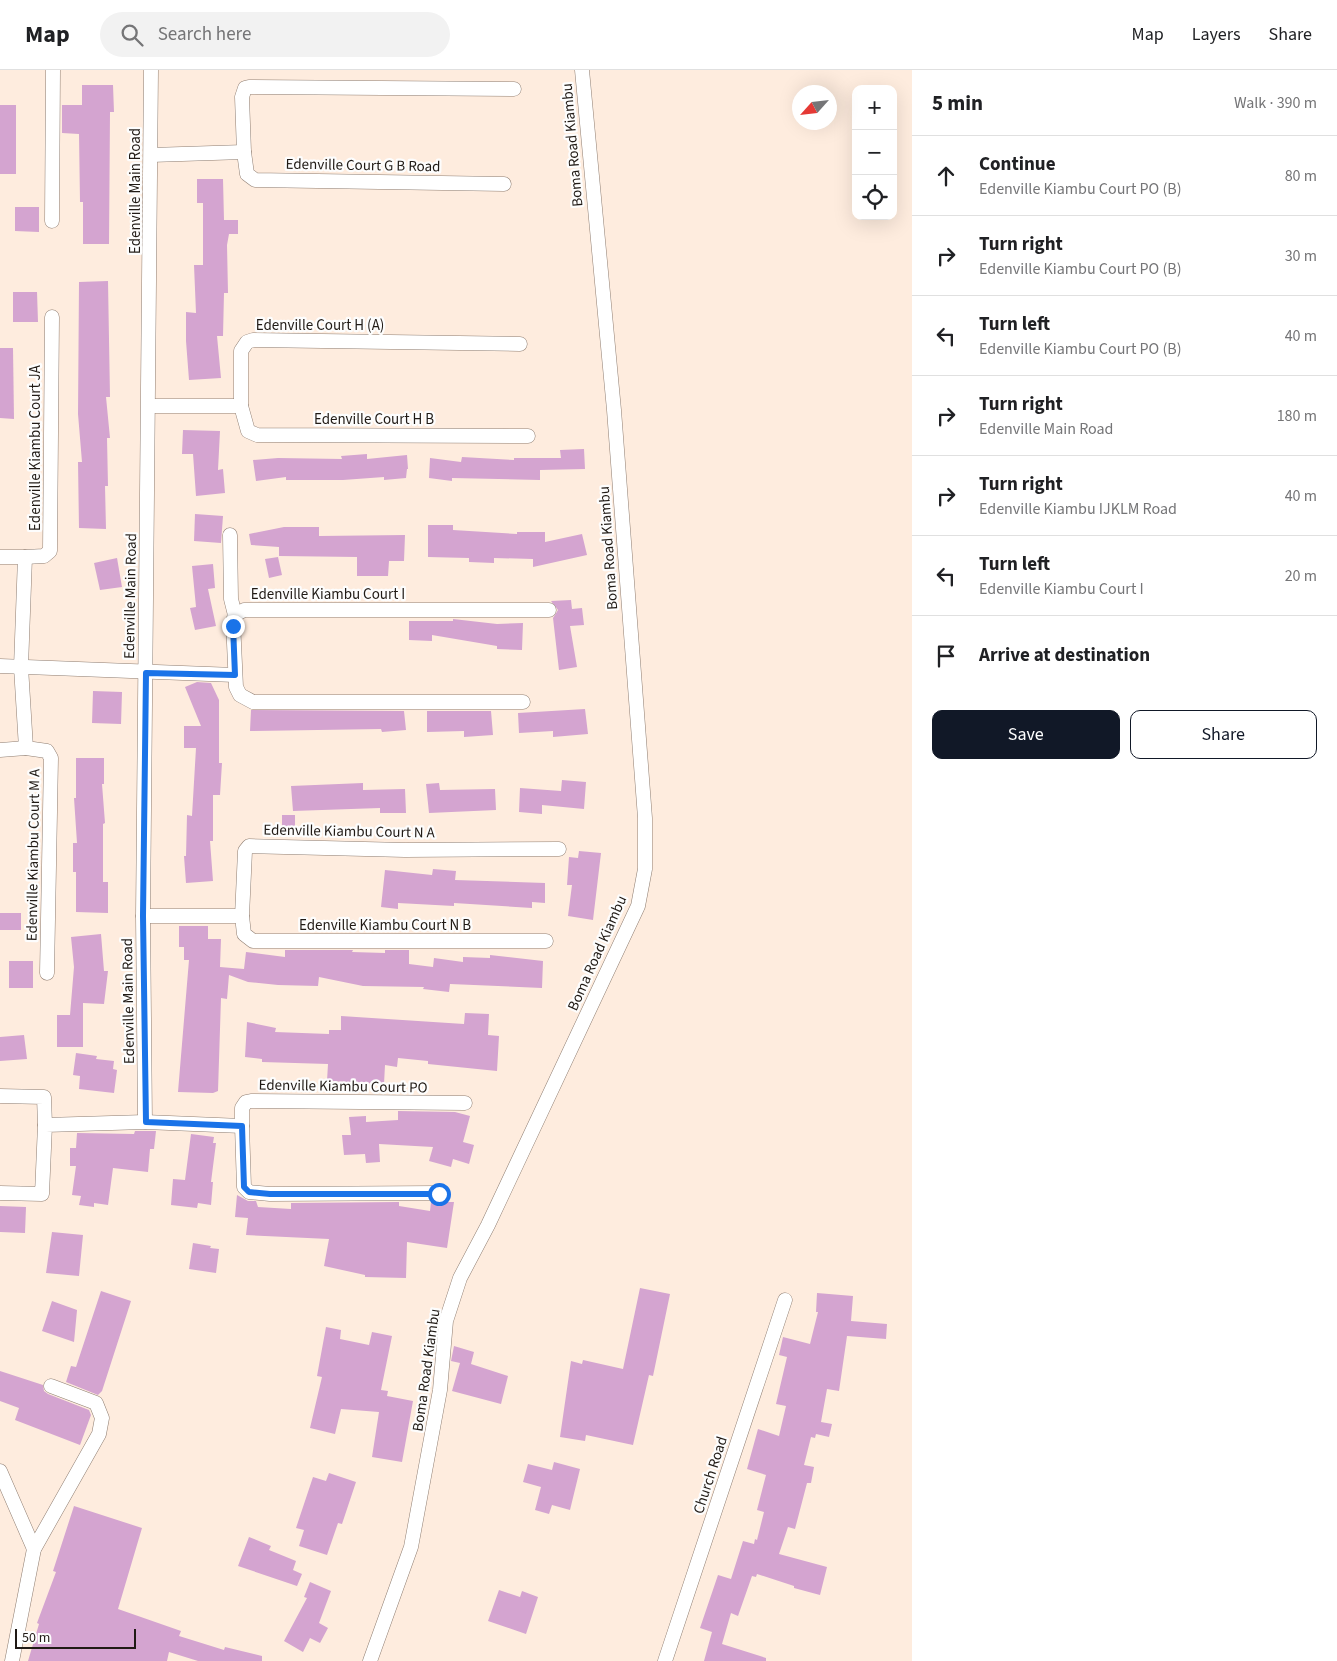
<!DOCTYPE html>
<meta charset="utf-8">
<style>
body{margin:0;font-family:"Source Sans 3",sans-serif;background:#f2f2f2;color:#202124}
.controls{position:absolute;right:15px;top:15px;display:grid;overflow:hidden;border-radius:10px;box-shadow:0 5px 20px #0002}
.controls button{width:45px;height:45px;display:grid;place-items:center;padding:0;border:0;border-bottom:1px solid #e0e0e0;background:#fff;color:#202124;font:25px sans-serif}
.compass{position:absolute;left:792px;top:15px;width:45px;height:45px;border-radius:50%;background:#fff;box-shadow:0 5px 20px #0002;rotate:243deg}
.scale{position:absolute;left:15px;bottom:12px;width:121px;box-sizing:border-box;padding-left:5px;border:2px solid #201a15;border-top:0;font-size:14px;line-height:18px;white-space:nowrap;color:#201a15;-webkit-text-stroke:4px #fdfdfd;paint-order:stroke}
.stop{position:absolute;width:15px;height:15px;margin:-11px;border:4px solid #1a73e8;border-radius:50%;background:#fff}
.stop.end{background:#1a73e8;border-color:#fff;box-shadow:0 1px 5px #0008}
.list{margin:0;padding:0;list-style:none}
h2{display:flex;justify-content:space-between;align-items:center;height:65px;margin:0;padding:0 20px;font-size:21px}
h2 small{font-size:16px;font-weight:400;color:#757577}
.list li{display:grid;grid-template-columns:32px 1fr auto;gap:15px;align-items:center;box-sizing:border-box;height:80px;padding:0 20px;border-top:1px solid #e0e0e0}
.list b{display:block;font-size:19px;white-space:nowrap}
.list p{margin:0;font-size:16px;white-space:nowrap;color:#757577}
.list em{font-size:16px;font-style:normal;color:#757577}
.actions{display:flex;gap:10px;padding:15px 20px}
.actions a{flex:1;padding:11px 0;border:1px solid #111827;border-radius:10px;text-align:center;font-size:18px;color:#111827}
.actions .main{background:#111827;color:#fff}
.icon{flex:none;width:28px;height:28px;fill:none;stroke:currentColor;stroke-width:2;stroke-linecap:round;stroke-linejoin:round}
.map{position:relative;flex:none;width:912px;height:1591px;overflow:hidden}
header{display:flex;align-items:center;gap:30px;box-sizing:border-box;height:70px;padding:0 25px;background:#fff;border-bottom:1px solid #e0e0e0}
header strong{font-size:24px}
nav{display:flex;gap:28px;margin-inline-start:auto;font-size:18px}
.search{width:350px;height:45px;background:#f2f2f2;display:flex;align-items:center;gap:12px;box-sizing:border-box;padding:0 18px;border-radius:28px;color:#757577;font-size:19px}
main{display:flex}
aside{flex:1;background:#fff}
.map>svg:first-child{display:block}
.building{fill:#d4a4d0}
.lines{fill:none;stroke-linecap:round;stroke-linejoin:round}
.street-casing{stroke:#8f7e72;stroke-width:15}
.street{stroke:#fff;stroke-width:14}
.route{stroke:#1a73e8;stroke-width:6}
.labels{text-anchor:middle;stroke-width:4.5;stroke-linejoin:round;paint-order:stroke}
.street-label{font-size:15px;fill:#201a15;stroke:#fdfdfd}
</style>
<header>
<strong>Map</strong>
<div class="search"><svg class="icon" aria-label="search" viewBox="0 0 24 24"><circle cx="10" cy="10" r="6"/><path d="M15 15l6 6"/></svg>Search here</div>
<nav><a>Map</a><a>Layers</a><a>Share</a></nav>
</header>
<main>
<div class="map">
<svg width="912" height="1591" viewBox="0 0 912 1591">
<rect width="100%" height="100%" fill="#feecde"/>
<g class="building">
<polygon points="82,15 113,15 114,42 110,42 109,174 83,174 83,132 80,132 79,64 62,63 62,35 82,35"/>
<rect x="0" y="35" width="16" height="69"/>
<polygon points="197,109 223,109 224,150 238,150 238,164 229,164 227,175 228,223 224,223 223,266 217,266 221,308 189,310 186,271 186,242 196,243 194,195 203,195 203,133 197,133"/>
<polygon points="15,137 39,137 39,162 15,161"/>
<polygon points="108,211 110,327 106,327 110,368 107,368 108,416 105,416 106,459 79,458 78,392 82,392 78,344 79,212"/>
<polygon points="13,222 37,222 38,252 13,252"/>
<polygon points="0,278 13,278 14,349 0,348"/>
<polygon points="183,360 220,361 218,400 223,399 225,423 196,426 193,384 182,384"/>
<polygon points="584,379 585,399 540,400 540,410 452,408 452,411 429,408 430,388 461,392 462,387 514,390 514,388 561,388 560,380"/>
<polygon points="367,384 367,389 407,385 408,399 407,399 406,408 384,410 384,407 343,410 286,410 286,407 256,411 253,390 278,388 342,389 341,386"/>
<polygon points="195,444 223,446 221,473 194,471"/>
<polygon points="428,455 453,455 453,460 517,464 517,462 545,462 545,472 582,464 587,485 533,497 533,489 494,488 494,493 469,492 469,488 428,487"/>
<polygon points="284,457 319,457 319,466 405,465 404,491 389,491 388,506 357,506 357,487 279,486 279,477 251,475 249,464"/>
<polygon points="278,487 282,505 269,508 265,489"/>
<polygon points="117,488 122,517 100,520 94,493"/>
<polygon points="213,494 215,518 208,519 216,556 195,560 190,538 196,537 192,496"/>
<polygon points="571,530 572,539 582,538 584,555 570,556 577,597 559,600 553,548 558,540 551,531"/>
<polygon points="453,549 497,554 523,553 522,580 497,579 497,576 432,565 432,571 409,570 409,551 453,551"/>
<polygon points="197,612 211,613 219,630 219,693 222,693 220,725 213,725 213,771 210,771 213,811 186,813 184,786 186,786 187,745 192,746 196,678 184,678 184,656 201,656 185,617"/>
<polygon points="93,621 122,622 121,654 92,653"/>
<polygon points="585,639 588,664 553,667 553,661 519,663 518,643"/>
<polygon points="251,640 404,641 406,660 382,662 381,659 250,661"/>
<polygon points="427,641 491,641 493,665 464,667 464,661 427,662"/>
<polygon points="76,688 104,688 104,714 102,714 105,753 103,754 103,812 108,812 108,843 76,842 76,802 73,802 73,773 77,773 74,728 76,728"/>
<polygon points="562,710 586,712 584,739 542,735 542,744 519,742 520,718 561,721"/>
<polygon points="363,713 363,720 405,719 406,743 380,743 380,738 293,741 291,716"/>
<polygon points="439,713 440,720 495,719 496,740 429,743 426,714"/>
<rect x="282" y="745" width="13" height="15"/>
<polygon points="579,781 601,783 593,850 568,846 572,815 567,815 569,787 578,788"/>
<polygon points="433,799 456,801 455,810 545,813 545,833 532,832 532,838 454,833 454,836 398,833 398,839 381,837 385,800 432,805"/>
<rect x="0" y="843" width="21" height="17"/>
<polygon points="179,856 208,856 208,869 221,869 220,897 244,899 246,882 285,887 285,880 353,880 352,882 385,883 385,880 409,880 409,894 433,897 434,888 463,892 463,887 490,888 490,885 543,891 542,918 450,914 449,922 423,919 424,917 363,916 319,907 318,916 278,915 248,912 229,905 227,929 221,928 218,1021 213,1023 178,1022 189,890 184,890 184,877 179,877"/>
<polygon points="101,864 104,901 108,901 104,934 83,933 83,977 57,977 57,945 70,945 74,897 71,867"/>
<rect x="9" y="891" width="24" height="27"/>
<polygon points="465,943 489,944 488,965 499,966 497,1001 428,994 428,991 398,988 397,997 385,995 384,1014 327,1011 328,994 262,992 262,989 245,987 247,952 276,958 275,962 329,964 329,960 341,960 341,946 464,954"/>
<polygon points="24,965 27,989 0,991 0,967"/>
<polygon points="76,983 97,986 96,989 114,991 113,999 117,1000 114,1023 79,1019 80,1006 73,1005"/>
<polygon points="398,1041 455,1042 470,1046 463,1072 474,1075 469,1094 453,1089 451,1097 429,1091 433,1077 379,1074 380,1092 366,1093 365,1084 344,1085 342,1065 351,1065 349,1047 366,1046 366,1052 398,1050"/>
<polygon points="135,1061 156,1061 154,1079 150,1079 148,1102 113,1098 108,1135 94,1133 94,1137 79,1135 81,1126 72,1125 76,1096 70,1096 70,1078 76,1078 77,1063 134,1064"/>
<polygon points="191,1064 214,1067 213,1073 216,1073 211,1112 213,1112 211,1135 198,1133 197,1138 171,1135 173,1109 185,1110"/>
<polygon points="237,1125 248,1131 256,1131 258,1137 291,1139 291,1133 399,1132 399,1136 430,1141 431,1132 454,1132 447,1178 407,1172 406,1208 365,1207 365,1205 324,1196 329,1169 246,1165 248,1148 235,1147"/>
<polygon points="0,1136 26,1137 25,1163 0,1162"/>
<polygon points="52,1162 83,1165 79,1206 46,1203"/>
<polygon points="193,1173 211,1176 210,1178 219,1179 216,1203 189,1199"/>
<polygon points="640,1218 670,1224 653,1306 649,1305 633,1375 586,1365 585,1371 560,1367 571,1291 582,1294 583,1290 623,1299"/>
<polygon points="101,1221 131,1231 102,1321 98,1325 66,1312 71,1296 76,1297"/>
<polygon points="817,1223 853,1226 851,1251 887,1254 886,1269 847,1266 839,1321 827,1319 821,1352 832,1354 829,1367 816,1364 815,1368 811,1367 804,1395 814,1397 811,1413 807,1413 795,1459 788,1457 779,1484 827,1497 820,1525 794,1518 794,1516 757,1504 756,1507 752,1506 738,1546 731,1543 722,1574 766,1588 766,1591 704,1591 712,1562 700,1558 718,1505 731,1509 743,1471 754,1474 755,1469 757,1470 764,1442 757,1440 766,1405 747,1399 758,1359 779,1366 786,1336 776,1334 787,1287 779,1285 783,1267 810,1274 818,1242 816,1242"/>
<polygon points="52,1231 77,1240 74,1272 42,1261"/>
<polygon points="326,1257 341,1260 340,1269 369,1275 372,1262 392,1266 381,1320 388,1321 387,1326 413,1331 402,1392 372,1387 379,1342 341,1339 335,1364 310,1358 322,1307 317,1306"/>
<polygon points="454,1276 474,1282 471,1294 508,1306 501,1334 452,1321 460,1293 451,1291"/>
<polygon points="0,1301 43,1315 44,1321 48,1324 89,1340 91,1345 80,1375 15,1350 19,1338 0,1331"/>
<polygon points="554,1392 580,1399 570,1440 552,1435 549,1444 535,1440 541,1417 523,1412 528,1394 552,1400"/>
<polygon points="329,1403 356,1412 342,1454 338,1453 327,1485 299,1476 304,1460 296,1458 313,1407 326,1411"/>
<polygon points="74,1436 142,1458 118,1539 181,1561 179,1566 224,1580 225,1577 262,1586 262,1591 198,1591 169,1582 167,1591 28,1591 39,1554 37,1553 56,1502 53,1501"/>
<polygon points="249,1467 271,1476 269,1480 296,1491 293,1500 302,1504 297,1516 238,1496"/>
<polygon points="310,1512 331,1521 319,1553 328,1558 320,1573 310,1568 303,1582 284,1571 307,1528 304,1527"/>
<polygon points="499,1520 520,1527 522,1521 538,1527 526,1564 488,1551"/>
</g>
<g class="lines">
<g class="street-casing">
<g id="street">
<polyline points="244,82 247,104 255,110 504,114"/>
<polyline points="151,85 244,82 242,27 245,18 249,17 514,19"/>
<polyline points="52,151 53,0"/>
<polyline points="149,336 241,336 241,281 247,272 253,270 520,274"/>
<polyline points="241,336 248,361 257,365 528,366"/>
<polyline points="230,465 231,529 235,545"/>
<polyline points="0,487 25,487 21,597 26,678 47,681 51,688 47,903"/>
<polyline points="25,487 44,486 50,481 52,247"/>
<polyline points="0,596 235,605"/>
<polyline points="523,632 253,632 240,625 236,617 233,551 235,545 244,540 549,540"/>
<polyline points="0,680 26,678"/>
<polyline points="143,846 242,846 245,781 249,776 405,780 559,779"/>
<polyline points="242,846 244,864 253,871 546,871"/>
<polyline points="0,1026 44,1027 45,1055"/>
<polyline points="145,1052 143,846 151,0"/>
<polyline points="242,1056 242,1038 246,1032 251,1031 465,1033"/>
<polyline points="0,1123 42,1124 45,1055 145,1052 242,1056 244,1117 249,1122 270,1124 439,1123"/>
<polyline points="0,1401 34,1479"/>
<polyline points="12,1591 34,1479 99,1364 102,1348 96,1333 51,1316"/>
<polyline points="370,1591 411,1477 440,1320 446,1251 460,1208 488,1155 638,836 645,799 645,748 614,340 582,0"/>
<polyline points="665,1591 785,1230"/>
</g>
</g>
<use href="#street" class="street"/>
</g>
<g class="lines">
<polyline class="route" points="233,556 235,605 146,603 143,846 146,1052 242,1056 244,1117 249,1122 270,1124 439,1124"/>
</g>
<g class="labels">
<g class="street-label">
<text transform="translate(572 75) rotate(-95)" y="5">Boma Road Kiambu</text>
<text transform="translate(363 95) rotate(1)" y="5">Edenville Court G B Road</text>
<text transform="translate(135 121) rotate(-90)" y="5">Edenville Main Road</text>
<text x="320" y="260">Edenville Court H (A)</text>
<text x="374" y="354">Edenville Court H B</text>
<text transform="translate(35 378) rotate(-90)" y="5">Edenville Kiambu Court JA</text>
<text transform="translate(608 478) rotate(-94)" y="5">Boma Road Kiambu</text>
<text x="328" y="529">Edenville Kiambu Court I</text>
<text transform="translate(130 526) rotate(-89)" y="5">Edenville Main Road</text>
<text transform="translate(349 761) rotate(1)" y="5">Edenville Kiambu Court N A</text>
<text transform="translate(33 785) rotate(-89)" y="5">Edenville Kiambu Court M A</text>
<text x="385" y="860">Edenville Kiambu Court N B</text>
<text transform="translate(597 883) rotate(-66)" y="5">Boma Road Kiambu</text>
<text transform="translate(128 931) rotate(-91)" y="5">Edenville Main Road</text>
<text transform="translate(343 1016) rotate(1)" y="5">Edenville Kiambu Court PO</text>
<text transform="translate(426 1300) rotate(-82)" y="5">Boma Road Kiambu</text>
<text transform="translate(710 1405) rotate(-72)" y="5">Church Road</text>
</g>
</g>
</svg>
<div class="controls">
<button>+</button>
<button>−</button>
<button><svg class="icon" aria-label="locate" viewBox="0 0 24 24"><circle cx="12" cy="12" r="6"/><path d="M12 2v4M12 18v4M2 12h4M18 12h4"/></svg></button>
</div>
<svg class="compass" viewBox="-18 -18 36 36"><path d="M0-13l5 13h-10z" fill="#e53935"/><path d="M0 13l5-13h-10z" fill="#757577"/></svg>
<div class="scale">50 m</div>
<div class="stop" style="left:439px;top:1124px"></div>
<div class="stop end" style="left:233px;top:556px"></div>
</div>
<aside>
<h2>5 min<small>Walk · 390 m</small></h2>
<ul class="list">
<li><svg class="icon" aria-label="ahead" viewBox="0 0 24 24"><path d="M12 20V5M6 11l6-6 6 6"/></svg><div><b>Continue</b><p>Edenville Kiambu Court PO (B)</p></div><em>80 m</em></li>
<li><svg class="icon" aria-label="right" viewBox="0 0 24 24"><path d="M7 20v-9h11M14 6l5 5-5 5"/></svg><div><b>Turn right</b><p>Edenville Kiambu Court PO (B)</p></div><em>30 m</em></li>
<li><svg class="icon" aria-label="left" viewBox="0 0 24 24"><path d="M17 20v-9H6M10 6l-5 5 5 5"/></svg><div><b>Turn left</b><p>Edenville Kiambu Court PO (B)</p></div><em>40 m</em></li>
<li><svg class="icon" aria-label="right" viewBox="0 0 24 24"><path d="M7 20v-9h11M14 6l5 5-5 5"/></svg><div><b>Turn right</b><p>Edenville Main Road</p></div><em>180 m</em></li>
<li><svg class="icon" aria-label="right" viewBox="0 0 24 24"><path d="M7 20v-9h11M14 6l5 5-5 5"/></svg><div><b>Turn right</b><p>Edenville Kiambu IJKLM Road</p></div><em>40 m</em></li>
<li><svg class="icon" aria-label="left" viewBox="0 0 24 24"><path d="M17 20v-9H6M10 6l-5 5 5 5"/></svg><div><b>Turn left</b><p>Edenville Kiambu Court I</p></div><em>20 m</em></li>
<li><svg class="icon" aria-label="arrive" viewBox="0 0 24 24"><path d="M6 21V4h12l-3 4 3 4H6"/></svg><div><b>Arrive at destination</b></div></li>
</ul>
<div class="actions"><a class="main">Save</a><a>Share</a></div>
</aside>
</main>
